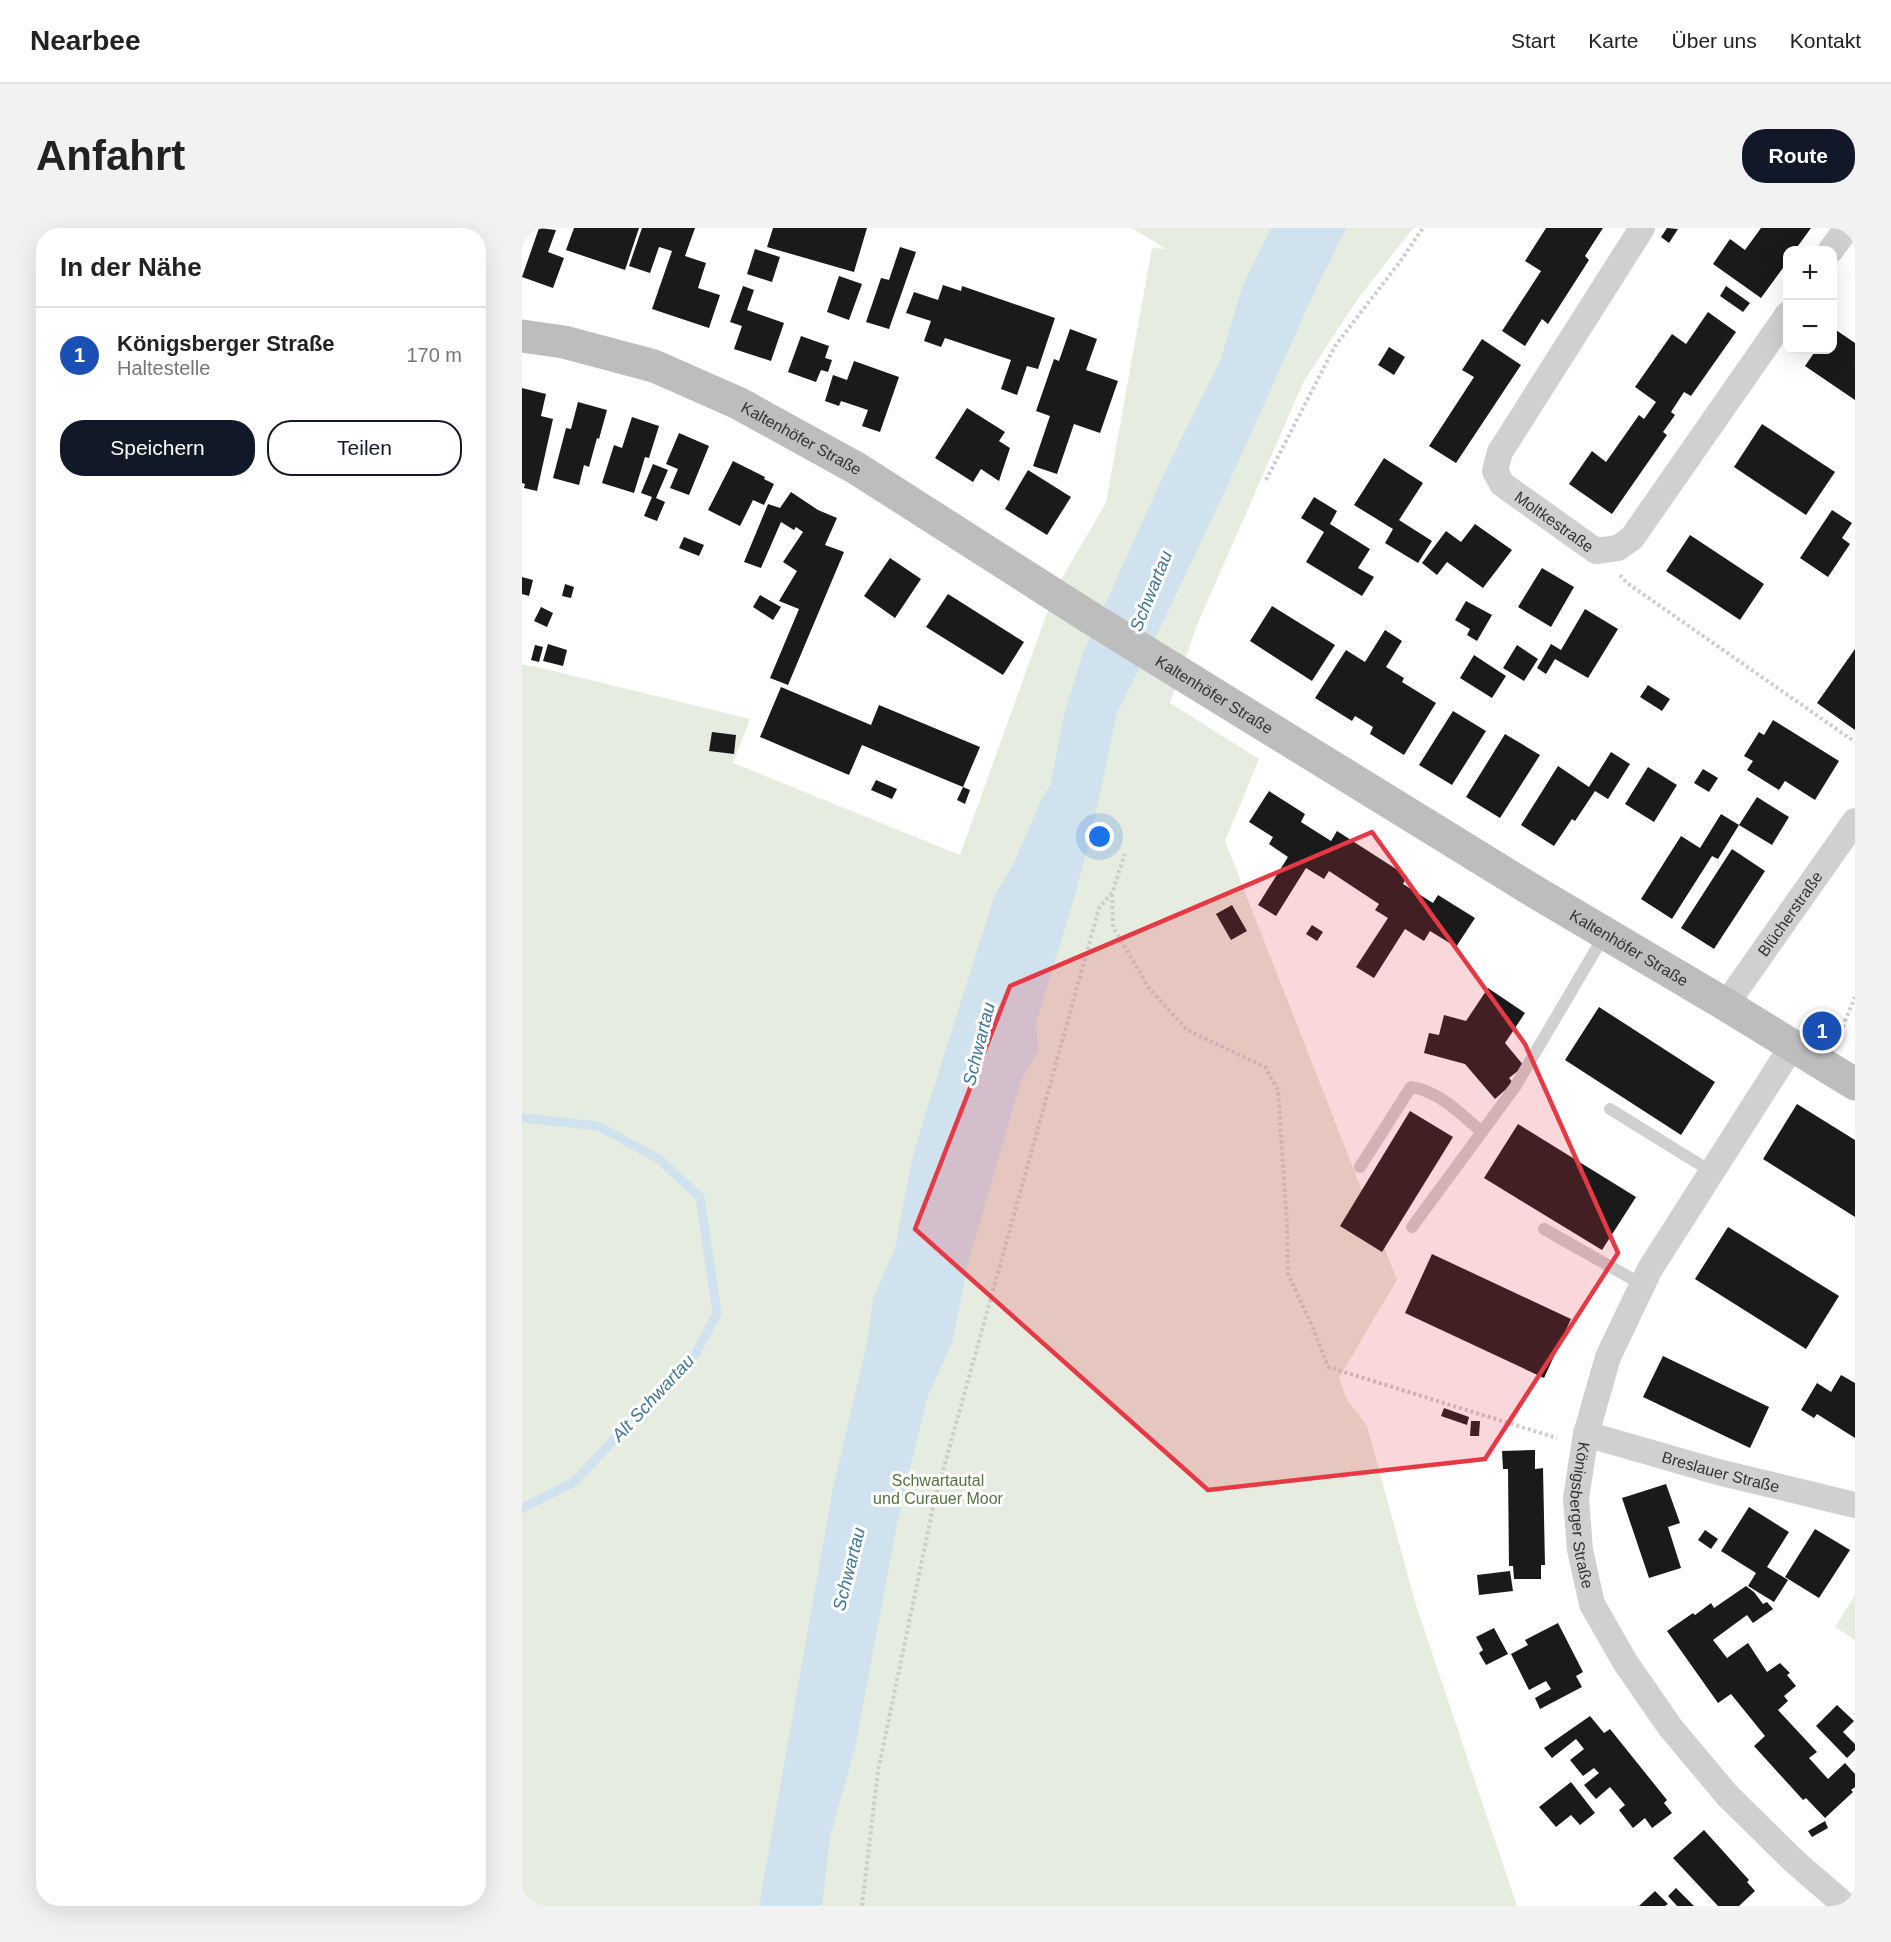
<!DOCTYPE html>
<html lang="de">
<meta charset="utf-8">
<style>
body{margin:0;font-family:Arial,sans-serif;background:#f2f2f2;color:#222}
.controls{position:absolute;right:18px;top:18px;display:grid;overflow:hidden;border-radius:12px;box-shadow:0 6px 24px #0002}
.controls button{width:54px;height:54px;display:grid;place-items:center;padding:0;border:0;border-bottom:2px solid #e0e0e0;background:#fff;color:#222;font:30px sans-serif}
.you{position:absolute;left:578px;top:609px;width:21px;height:21px;margin:-15px;border:4px solid #fff;border-radius:50%;background:#1a73e8;box-shadow:0 0 0 9px #1a73e833}
.badge{display:grid;place-items:center;width:39px;height:39px;border-radius:50%;background:#111827;color:#fff;font-size:20px;font-weight:700}
.pin{position:absolute;translate:-50% -50%;border:3px solid #fff;box-shadow:0 2px 6px #0006}
.list{margin:0;padding:0;list-style:none}
h2{display:flex;justify-content:space-between;align-items:center;height:78px;margin:0;padding:0 24px;font-size:26px}
h2 small{font-size:20px;font-weight:400;color:#767676}
.list li{display:grid;grid-template-columns:39px 1fr auto;gap:18px;align-items:center;box-sizing:border-box;height:96px;padding:0 24px;border-top:2px solid #e0e0e0}
.list b{display:block;font-size:22px;white-space:nowrap}
.list p{margin:0;font-size:20px;white-space:nowrap;color:#767676}
.list em{font-size:20px;font-style:normal;color:#767676}
.actions{display:flex;gap:12px;padding:18px 24px}
.actions a{flex:1;padding:14px 0;border:2px solid #111827;border-radius:24px;text-align:center;font-size:21px;color:#111827}
.actions .main{background:#111827;color:#fff}
.map{position:relative;flex:none;width:1333px;height:1678px;overflow:hidden;border-radius:24px}
header{display:flex;align-items:center;gap:36px;box-sizing:border-box;height:84px;padding:0 30px;background:#fff;border-bottom:2px solid #e0e0e0}
header strong{font-size:28px}
nav{display:flex;gap:33px;margin-inline-start:auto;font-size:21px}
.intro{display:flex;align-items:center;justify-content:space-between;box-sizing:border-box;height:144px;padding:0 36px}
h1{margin:0;font-size:42px}
.button{padding:15px 27px;border-radius:24px;background:#111827;color:#fff;font-size:21px;font-weight:700}
main{display:flex;gap:36px;padding:0 36px}
aside{flex:1;background:#fff;border-radius:24px;box-shadow:0 6px 24px #0002}
.map>svg:first-child{display:block}
.green{fill:#e6ecdf}
.water{fill:#cfe2ee}
.lines{fill:none;stroke-linecap:round;stroke-linejoin:round}
.stream{stroke:#cfe2ee;stroke-width:9}
.building{fill:#1a1a1a}
.path{stroke:#cdcdcd;stroke-width:4;stroke-dasharray:3 3;stroke-linecap:butt}
.lane{stroke:#d0d0d0;stroke-width:12}
.street{stroke:#d0d0d0;stroke-width:26}
.secondary{stroke:#bdbdbd;stroke-width:33}
.marked{fill:#e63946;fill-opacity:0.2;stroke:#e63946;stroke-width:4.5;stroke-linejoin:round}
.labels{text-anchor:middle;stroke-width:6;stroke-linejoin:round;paint-order:stroke}
.street-label{font-size:16px;fill:#333;stroke:#fff}
.park-label{font-size:16px;fill:#56703f;stroke:#fff}
.water-label{font-size:18px;font-style:italic;fill:#3f7597;stroke:#fff}
</style>
<header>
<strong>Nearbee</strong>
<nav><a>Start</a><a>Karte</a><a>Über uns</a><a>Kontakt</a></nav>
</header>
<div class="intro"><h1>Anfahrt</h1><a class="button">Route</a></div>
<main>
<aside>
<h2>In der Nähe<small></small></h2>
<ul class="list">
<li><span class="badge" style="background:#1a4fb4">1</span><div><b>Königsberger Straße</b><p>Haltestelle</p></div><em>170 m</em></li>
</ul>
<div class="actions"><a class="main">Speichern</a><a>Teilen</a></div>
</aside>
<div class="map">
<svg width="1333" height="1678" viewBox="0 0 1333 1678">
<rect width="100%" height="100%" fill="#fff"/>
<g class="green">
<polygon points="610,0 891,0 835,72 782,153 675,397 648,475 737,531 703,613 875,1052 817,1150 824,1170 845,1198 894,1377 995,1678 0,1678 0,437 11,438 228,491 211,535 438,627 534,360 584,275 630,20 644,21"/>
<polygon points="1333,1367 1333,1412 1313,1399"/>
</g>
<polygon class="water" points="749,0 824,0 791,67 704,261 642,392 595,485 570,603 554,663 514,796 517,822 499,853 446,1036 430,1115 405,1170 375,1296 333,1520 308,1609 300,1678 237,1678 311,1260 345,1115 351,1071 373,1020 390,931 404,884 472,669 492,635 518,575 529,555 542,487 560,427 642,246 699,131 720,59"/>
<g class="lines">
<polyline class="stream" points="0,890 76,898 137,931 178,969 195,1085 174,1125 52,1254 0,1280"/>
</g>
<g class="building">
<polygon points="17,0 34,2 26,24 42,30 31,60 0,49"/>
<polygon points="52,0 117,0 103,42 44,22"/>
<polygon points="120,0 173,0 163,28 184,35 176,60 198,67 187,100 130,81 150,23 137,19 128,45 107,38"/>
<polygon points="251,0 345,0 332,44 245,19"/>
<polygon points="1024,0 1081,0 1063,28 1067,32 1026,96 1020,91 1003,118 980,103 1019,43 1003,33"/>
<polygon points="1145,0 1156,1 1147,15 1139,9"/>
<polygon points="1239,0 1289,0 1273,22 1266,22 1266,33 1239,70 1191,36 1208,11 1223,22"/>
<polygon points="378,19 394,24 367,101 344,94 359,50 367,52"/>
<polygon points="233,21 258,29 250,54 225,46"/>
<polygon points="317,48 340,56 327,92 305,84"/>
<polygon points="421,57 439,63 440,58 533,90 516,141 505,138 495,167 479,161 489,132 423,110 419,119 402,113 409,93 384,85 392,64 416,72"/>
<polygon points="221,58 232,62 225,82 262,95 249,133 212,121 220,98 208,94"/>
<polygon points="1204,58 1228,75 1221,84 1198,68"/>
<polygon points="1186,84 1214,104 1169,168 1162,164 1149,184 1153,187 1141,204 1145,207 1090,286 1047,256 1070,223 1084,234 1117,187 1122,191 1134,174 1113,159 1150,106 1164,116"/>
<polygon points="1311,100 1333,115 1333,172 1283,138 1294,122 1311,122"/>
<polygon points="548,101 575,111 564,142 596,153 578,205 552,196 535,246 511,238 528,188 514,183 532,131 537,133"/>
<polygon points="279,108 307,118 303,130 310,132 306,144 299,142 294,154 266,144"/>
<polygon points="960,111 999,137 934,235 907,218 952,149 940,142"/>
<polygon points="867,119 883,129 872,147 856,137"/>
<polygon points="332,133 377,149 358,204 340,198 346,182 319,173 317,178 303,173 311,147 325,152"/>
<polygon points="0,160 24,166 19,188 31,191 15,263 2,260 3,256 0,255"/>
<polygon points="56,174 85,182 77,211 75,210 67,239 62,237 57,257 31,250 44,200 49,201"/>
<polygon points="445,180 483,204 477,213 488,220 477,253 459,241 451,254 413,230"/>
<polygon points="110,189 137,198 127,230 123,229 112,265 80,255 92,217 100,220"/>
<polygon points="1240,196 1313,244 1284,287 1212,239"/>
<polygon points="157,205 187,218 167,267 148,260 156,241 144,236"/>
<polygon points="862,230 901,255 877,292 910,313 896,335 863,315 871,301 832,277"/>
<polygon points="211,233 243,249 242,251 252,256 242,277 231,272 218,298 186,282"/>
<polygon points="131,236 146,242 134,270 143,274 135,293 122,288 130,269 119,265"/>
<polygon points="506,242 549,269 525,307 483,281"/>
<polygon points="269,264 296,282 315,290 303,317 322,324 266,457 248,450 277,381 257,373 275,343 261,334 281,304 274,299 272,302 259,294 239,340 222,334 246,276 258,280"/>
<polygon points="792,269 815,283 808,296 848,321 836,340 852,349 840,368 784,334 802,304 779,290"/>
<polygon points="1310,282 1330,295 1320,310 1328,316 1306,349 1278,330"/>
<polygon points="953,296 990,322 961,360 925,334 915,347 900,335 924,303 939,314"/>
<polygon points="1168,307 1242,356 1218,392 1144,343"/>
<polygon points="162,309 182,317 177,328 157,320"/>
<polygon points="368,330 399,351 373,390 342,368"/>
<polygon points="1020,340 1052,359 1029,399 996,379"/>
<polygon points="0,349 11,352 7,368 0,366"/>
<polygon points="43,356 52,359 49,370 40,368"/>
<polygon points="426,366 502,414 481,447 404,399"/>
<polygon points="238,367 259,379 251,392 231,379"/>
<polygon points="944,373 970,387 955,413 945,407 948,401 933,392"/>
<polygon points="750,378 813,417 790,453 728,413"/>
<polygon points="19,379 31,385 25,399 12,393"/>
<polygon points="1063,381 1096,401 1066,450 1033,431 1024,446 1015,440 1029,416 1039,422"/>
<polygon points="863,402 880,413 864,439 882,450 880,454 914,475 882,527 848,506 851,499 833,488 830,493 793,470 824,422 843,434"/>
<polygon points="26,416 45,422 41,438 21,433"/>
<polygon points="13,417 21,419 17,434 9,432"/>
<polygon points="995,417 1016,431 1002,453 981,440"/>
<polygon points="1333,421 1333,502 1295,475"/>
<polygon points="952,427 984,448 970,470 938,450"/>
<polygon points="1126,457 1148,471 1140,483 1118,469"/>
<polygon points="259,459 349,497 357,477 458,519 441,559 340,517 327,547 238,509"/>
<polygon points="931,483 964,503 930,557 897,537"/>
<polygon points="1251,492 1317,533 1293,572 1263,553 1257,562 1225,542 1231,533 1222,528 1237,504 1242,507"/>
<polygon points="190,504 214,507 212,526 187,523"/>
<polygon points="983,506 1018,527 978,590 944,569"/>
<polygon points="1089,524 1108,536 1086,571 1073,563 1053,593 1050,591 1032,618 999,597 1036,538 1067,559"/>
<polygon points="1126,539 1155,557 1132,594 1103,576"/>
<polygon points="1181,541 1196,550 1187,564 1172,555"/>
<polygon points="354,552 375,561 370,571 349,562"/>
<polygon points="441,559 448,562 443,576 435,572"/>
<polygon points="747,563 783,586 779,594 809,613 815,603 885,648 881,656 911,675 916,667 953,690 934,719 908,703 902,713 883,701 852,750 834,739 866,690 853,682 857,676 807,643 802,651 784,640 754,688 736,677 766,629 747,616 751,609 727,594"/>
<polygon points="1235,569 1267,589 1250,617 1217,597"/>
<polygon points="1199,586 1217,597 1196,631 1190,628 1150,691 1119,671 1159,608 1178,620"/>
<polygon points="1210,621 1243,643 1192,721 1159,700"/>
<polygon points="710,677 725,703 709,712 694,686"/>
<polygon points="790,697 801,704 795,713 784,706"/>
<polygon points="966,760 1003,785 983,815 1002,838 987,850 991,855 973,871 943,836 902,825 907,805 917,807 922,787 944,793"/>
<polygon points="1077,779 1193,854 1159,907 1043,832"/>
<polygon points="1275,876 1333,912 1333,989 1241,931"/>
<polygon points="888,883 931,909 860,1024 818,998"/>
<polygon points="996,896 1114,969 1080,1022 962,950"/>
<polygon points="1206,999 1317,1068 1284,1121 1173,1051"/>
<polygon points="910,1026 1049,1091 1022,1150 883,1085"/>
<polygon points="1141,1128 1247,1179 1228,1220 1121,1169"/>
<polygon points="1319,1147 1333,1155 1333,1210 1295,1186 1292,1190 1279,1182 1295,1155 1309,1164"/>
<polygon points="922,1180 947,1189 945,1197 919,1188"/>
<polygon points="949,1193 958,1193 957,1208 948,1208"/>
<polygon points="1013,1222 1013,1241 1021,1240 1023,1337 1019,1337 1019,1351 992,1351 991,1338 987,1338 986,1241 981,1241 980,1223"/>
<polygon points="1144,1256 1158,1295 1146,1299 1159,1340 1127,1350 1100,1270"/>
<polygon points="1227,1279 1267,1304 1245,1339 1266,1352 1252,1374 1226,1358 1234,1345 1199,1323"/>
<polygon points="1293,1301 1328,1322 1297,1370 1263,1349"/>
<polygon points="1183,1302 1196,1311 1189,1321 1176,1312"/>
<polygon points="988,1343 991,1363 957,1367 955,1347"/>
<polygon points="1224,1358 1232,1364 1241,1376 1245,1374 1251,1381 1231,1395 1225,1387 1191,1412 1205,1430 1226,1415 1245,1444 1258,1435 1268,1445 1265,1447 1274,1458 1262,1468 1266,1473 1256,1482 1295,1524 1287,1530 1306,1551 1323,1535 1333,1546 1333,1559 1329,1562 1331,1564 1303,1590 1284,1570 1281,1572 1232,1518 1243,1508 1209,1466 1196,1475 1145,1403 1171,1385 1173,1387 1189,1375 1192,1380"/>
<polygon points="1036,1395 1061,1444 1054,1448 1060,1459 1018,1481 1013,1470 1029,1461 1024,1453 1007,1462 989,1426 1006,1417 1003,1412"/>
<polygon points="972,1400 986,1426 964,1437 957,1425 961,1422 954,1409"/>
<polygon points="1315,1477 1332,1493 1321,1504 1333,1516 1333,1522 1325,1530 1294,1498"/>
<polygon points="1068,1488 1082,1505 1088,1501 1145,1572 1142,1575 1150,1585 1130,1600 1123,1590 1111,1600 1097,1582 1103,1577 1088,1559 1074,1571 1062,1557 1077,1545 1072,1540 1061,1548 1048,1532 1062,1521 1054,1511 1030,1530 1022,1520"/>
<polygon points="1049,1554 1073,1585 1058,1597 1049,1587 1034,1599 1017,1579"/>
<polygon points="1303,1593 1306,1600 1290,1609 1286,1603"/>
<polygon points="1182,1602 1227,1652 1225,1654 1233,1663 1217,1678 1196,1678 1151,1630"/>
<polygon points="1154,1660 1172,1678 1155,1678 1146,1668"/>
<polygon points="1133,1663 1146,1676 1143,1678 1117,1678"/>
</g>
<g class="lines">
<g class="path">
<polyline points="744,252 813,118 877,35 901,0"/>
<polyline points="1098,347 1105,355 1333,514"/>
<polyline points="590,666 591,699 627,760 665,802 743,839 756,862 765,996 766,1046 791,1100 806,1139 1035,1210"/>
<polyline points="1316,810 1333,769"/>
<polyline points="340,1678 356,1543 412,1275 577,680 590,665 603,626"/>
</g>
<g class="lane">
<polyline points="1088,881 1190,944"/>
<path d="M838,939L889,859C917,863 939,886 960,904"/>
<polyline points="890,999 993,859 1083,706"/>
<polyline points="1022,1001 1121,1057"/>
</g>
<g class="street">
<path id="s1" d="M1120,0L978,224L973,243L980,256L1074,323L1096,320L1110,310L1266,86"/>
<polyline points="1309,22 1325,0"/>
<path id="s2" d="M1201,775L1212,765L1333,593"/>
<path id="s3" d="M1270,818L1128,1041L1086,1129L1064,1206L1054,1270L1058,1322L1070,1376L1103,1434L1148,1499L1205,1567L1272,1633L1324,1678"/>
<path id="s4" d="M1064,1206L1196,1244L1333,1277"/>
</g>
<path class="secondary" id="s5" d="M0,108L42,114L132,138L216,175L334,240L567,389L1010,662L1201,775L1333,856"/>
</g>
<path class="marked" d="M850,604L1003,816L1096,1025L963,1231L686,1262L393,1001L488,758Z"/>
<g class="labels">
<g class="street-label">
<text dy="6" stroke="none"><textPath href="#s5" startOffset="300">Kaltenhöfer Straße</textPath></text>
<text dy="6" stroke="none"><textPath href="#s1" startOffset="364">Moltkestraße</textPath></text>
<text dy="6" stroke="none"><textPath href="#s5" startOffset="786">Kaltenhöfer Straße</textPath></text>
<text dy="6" stroke="none"><textPath href="#s2" startOffset="112">Blücherstraße</textPath></text>
<text dy="6" stroke="none"><textPath href="#s5" startOffset="1272">Kaltenhöfer Straße</textPath></text>
<text dy="6" stroke="none"><textPath href="#s4" startOffset="140">Breslauer Straße</textPath></text>
<text dy="6" stroke="none"><textPath href="#s3" startOffset="524">Königsberger Straße</textPath></text>
</g>
<g class="park-label">
<text x="416" y="1258">Schwartautal<tspan x="416" dy="18">und Curauer Moor</tspan></text>
</g>
<g class="water-label">
<text transform="translate(629 363) rotate(-68)" y="6">Schwartau</text>
<text transform="translate(457 816) rotate(-76)" y="6">Schwartau</text>
<text transform="translate(131 1170) rotate(-47)" y="6">Alt Schwartau</text>
<text transform="translate(327 1341) rotate(-76)" y="6">Schwartau</text>
</g>
</g>
</svg>
<div class="controls">
<button>+</button>
<button>−</button>
</div>
<div class="you"></div>
<div class="pin badge" style="left:1300px;top:803px;background:#1a4fb4">1</div>
</div>
</main>
